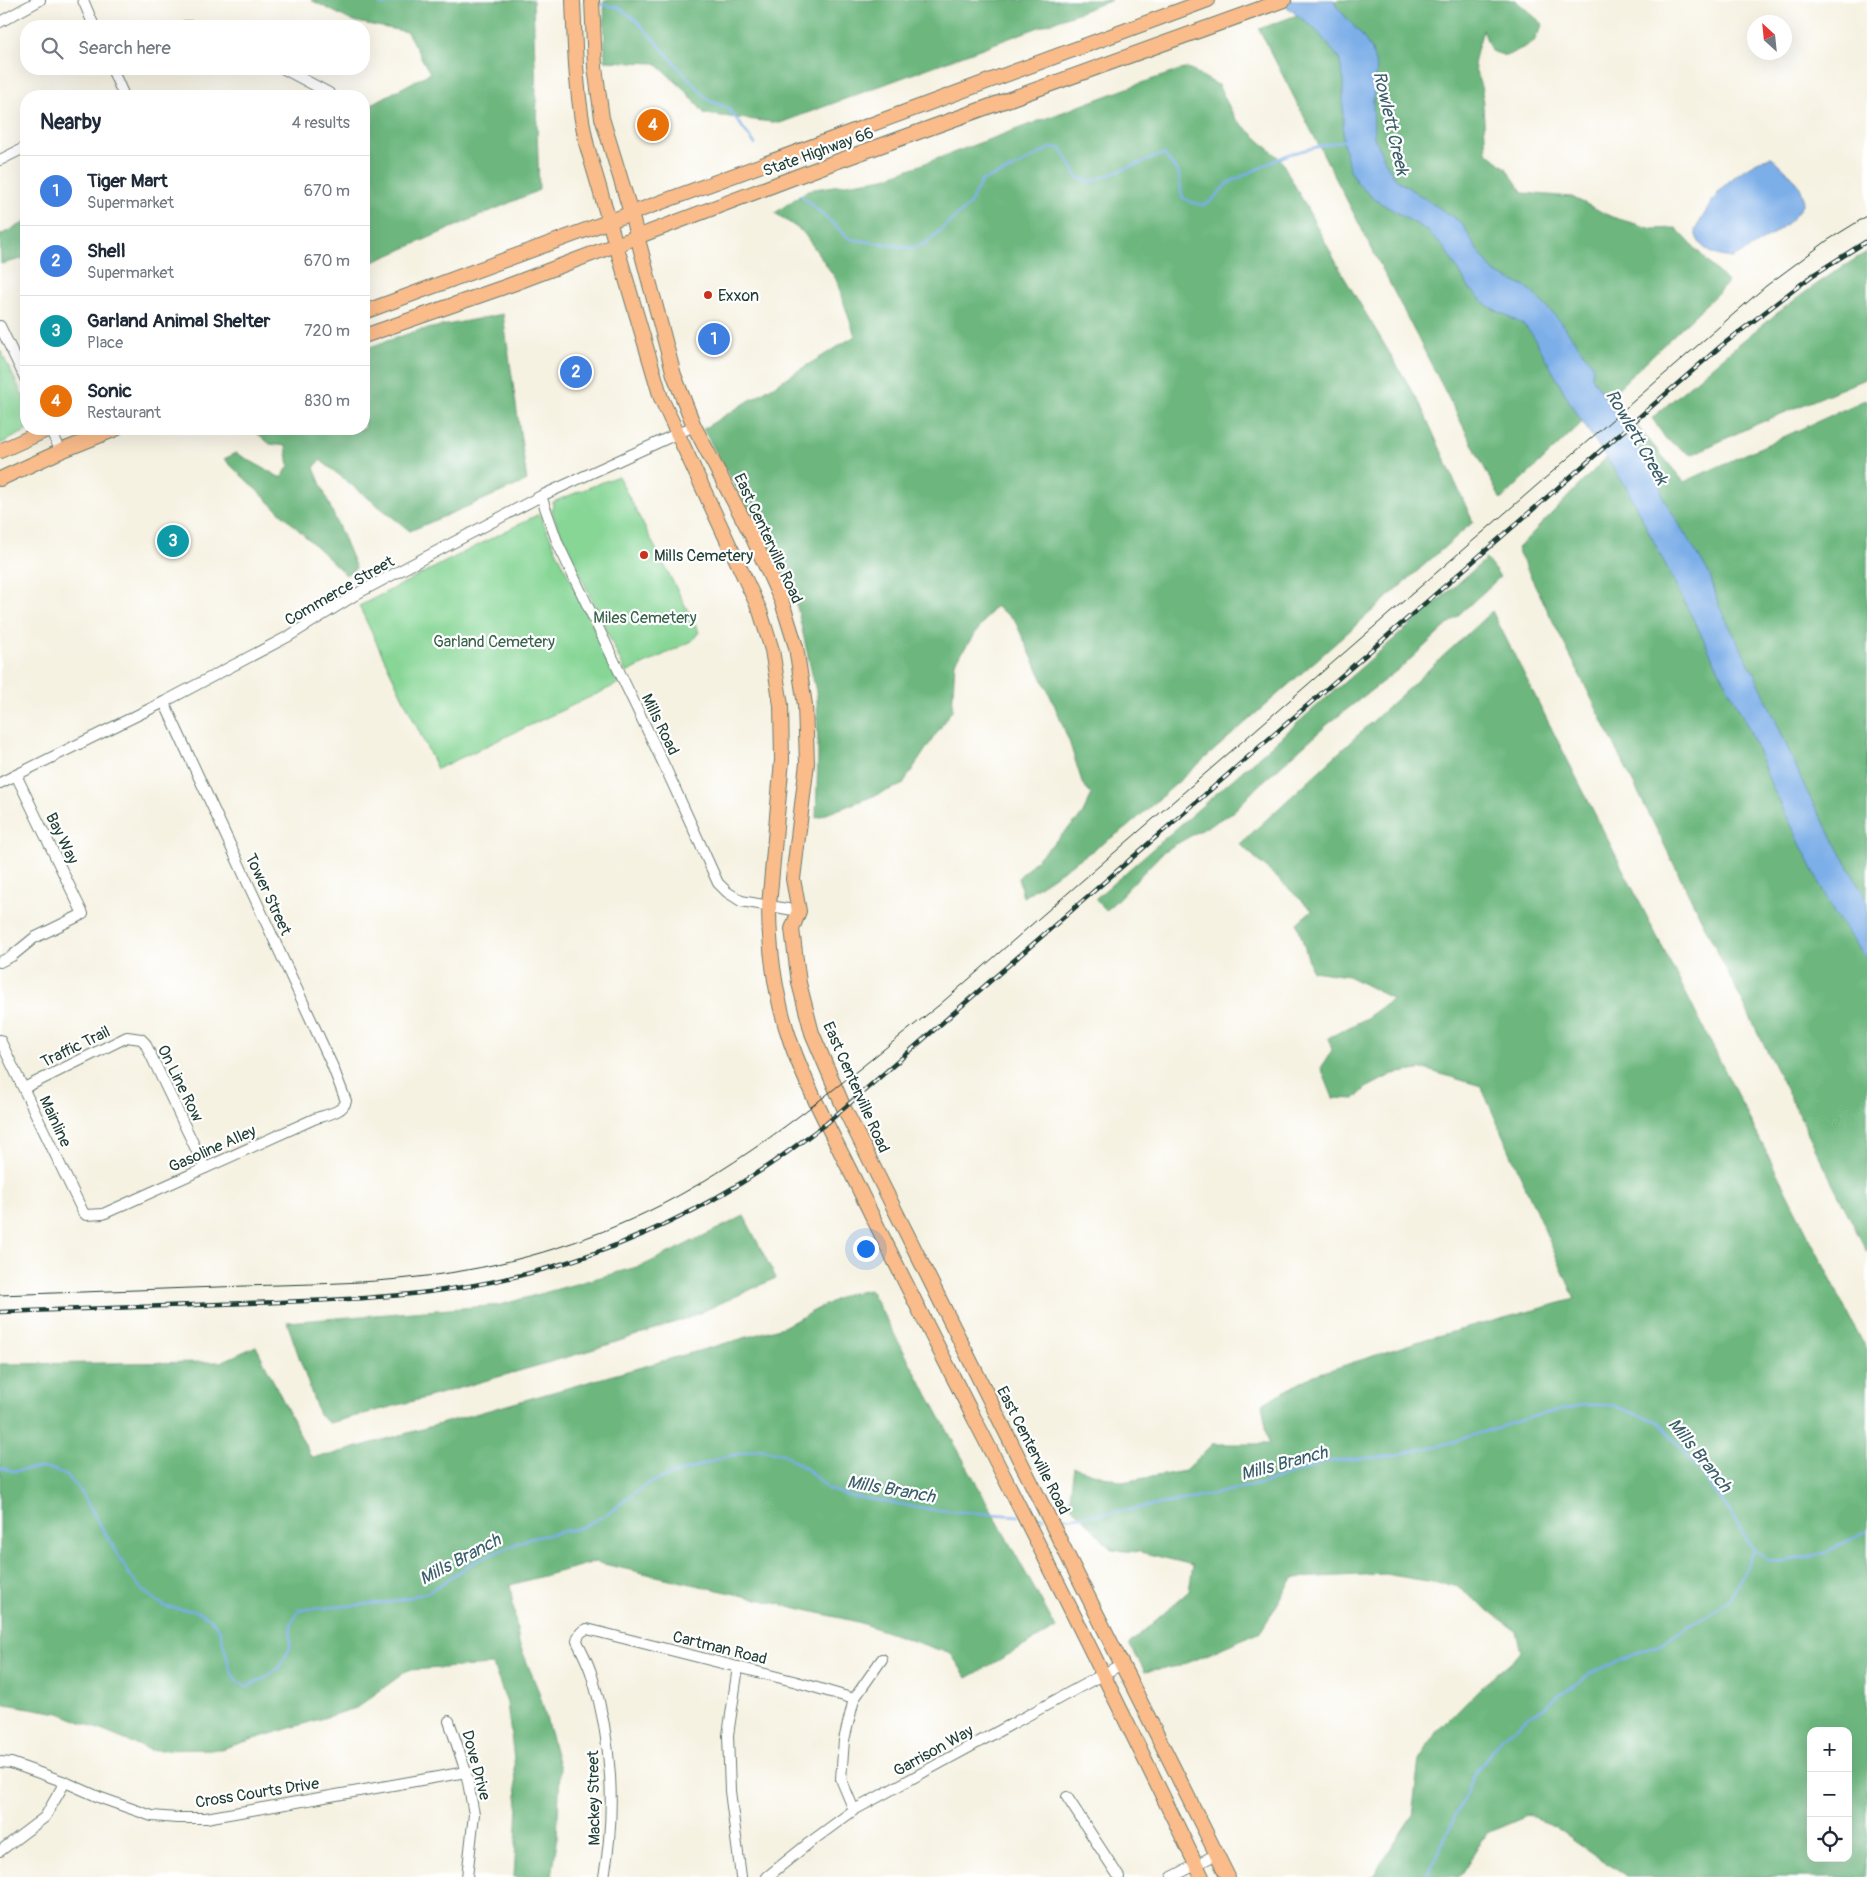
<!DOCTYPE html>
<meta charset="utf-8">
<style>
body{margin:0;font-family:Pangolin,sans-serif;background:#f6f6f7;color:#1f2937}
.controls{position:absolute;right:15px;bottom:15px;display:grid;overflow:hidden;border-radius:10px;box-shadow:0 5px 20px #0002}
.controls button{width:45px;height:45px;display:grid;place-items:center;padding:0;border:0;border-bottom:1px solid #e0e1e3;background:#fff;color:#1f2937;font:25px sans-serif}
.compass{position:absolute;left:1747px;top:15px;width:45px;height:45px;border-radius:50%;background:#fff;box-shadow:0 5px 20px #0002;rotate:333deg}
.you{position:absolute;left:865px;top:1248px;width:18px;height:18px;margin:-12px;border:4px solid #fff;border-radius:50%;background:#1a73e8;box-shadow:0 0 0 8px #1a73e833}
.badge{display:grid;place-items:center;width:32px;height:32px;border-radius:50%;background:#c8321e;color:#fff;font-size:16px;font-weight:700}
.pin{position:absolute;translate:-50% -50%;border:2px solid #fff;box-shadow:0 1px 5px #0006}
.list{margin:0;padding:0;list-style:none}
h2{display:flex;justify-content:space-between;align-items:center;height:65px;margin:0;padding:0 20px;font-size:21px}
h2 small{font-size:16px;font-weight:400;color:#747a83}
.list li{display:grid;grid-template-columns:32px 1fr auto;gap:15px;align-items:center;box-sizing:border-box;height:70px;padding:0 20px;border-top:1px solid #e0e1e3}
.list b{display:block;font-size:19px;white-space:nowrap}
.list p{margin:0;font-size:16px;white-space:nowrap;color:#747a83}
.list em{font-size:16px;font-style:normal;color:#747a83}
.icon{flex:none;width:28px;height:28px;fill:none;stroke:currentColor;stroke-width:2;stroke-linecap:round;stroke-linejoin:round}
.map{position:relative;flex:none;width:1867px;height:1877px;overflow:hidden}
.search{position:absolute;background:#fff;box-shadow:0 5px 20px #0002;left:20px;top:20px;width:350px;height:55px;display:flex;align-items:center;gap:12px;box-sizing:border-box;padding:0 18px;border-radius:20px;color:#747a83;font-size:19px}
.panel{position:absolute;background:#fff;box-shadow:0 5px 20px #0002;left:20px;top:90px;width:350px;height:345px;border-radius:20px}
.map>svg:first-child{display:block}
.green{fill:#87d696;stroke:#538a65}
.forest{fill:#6db77f;stroke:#467a5a;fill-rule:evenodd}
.water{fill:#7caee8;stroke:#4e768e}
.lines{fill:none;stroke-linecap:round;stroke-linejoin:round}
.stream{stroke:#7caee8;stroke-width:2.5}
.minor-casing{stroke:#6a7c71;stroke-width:12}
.major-casing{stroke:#6a7c71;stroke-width:16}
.minor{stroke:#fff;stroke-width:10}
.major{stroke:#f9bc8a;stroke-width:14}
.tram{stroke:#1f3d34;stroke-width:1}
.rail-casing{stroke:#1f3d34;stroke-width:4.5}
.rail{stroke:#fff;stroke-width:2.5;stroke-dasharray:8;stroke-linecap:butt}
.poi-dot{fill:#c8321e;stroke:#fff;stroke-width:2}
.labels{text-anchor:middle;stroke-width:4.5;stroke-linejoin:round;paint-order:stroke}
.street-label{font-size:16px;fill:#1f3d34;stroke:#fff}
.poi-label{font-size:16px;fill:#1f3d34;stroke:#fff;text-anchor:start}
.park-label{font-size:16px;fill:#39634c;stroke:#fff}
.water-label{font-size:18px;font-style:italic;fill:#3b5f6a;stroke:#fff}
</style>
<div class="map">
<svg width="1867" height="1877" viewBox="0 0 1867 1877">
<rect width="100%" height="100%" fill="#fff"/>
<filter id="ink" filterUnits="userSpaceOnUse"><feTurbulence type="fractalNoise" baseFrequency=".02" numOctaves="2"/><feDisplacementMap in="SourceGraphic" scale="10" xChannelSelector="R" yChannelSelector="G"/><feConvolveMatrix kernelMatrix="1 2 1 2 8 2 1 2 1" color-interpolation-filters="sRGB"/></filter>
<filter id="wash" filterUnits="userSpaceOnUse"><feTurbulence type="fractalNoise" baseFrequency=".0096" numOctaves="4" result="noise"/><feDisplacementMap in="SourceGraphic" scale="20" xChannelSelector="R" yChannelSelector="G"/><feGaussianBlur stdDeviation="1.12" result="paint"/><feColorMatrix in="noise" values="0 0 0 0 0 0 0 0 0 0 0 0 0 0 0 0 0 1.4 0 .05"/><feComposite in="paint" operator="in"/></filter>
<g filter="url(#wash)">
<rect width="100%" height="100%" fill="#f6f2e2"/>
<g class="green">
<polygon points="0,350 26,402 26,429 30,429 0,444"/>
<polygon points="618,476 699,632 692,641 626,673 559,530 552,512 553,502"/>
<polygon points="539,514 620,683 437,769 359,606"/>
</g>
<g class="forest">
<polygon points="311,0 533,0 539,190 364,266 364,108 430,73 407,32 352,21"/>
<polygon points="604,0 1112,0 780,123 705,114 684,89 655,63 605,61"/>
<polygon points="1338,0 1515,0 1543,24 1533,43 1506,56 1491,51 1483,30 1477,50 1474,65 1482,90 1486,152 1506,168 1523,193 1572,197 1612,217 1653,229 1676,228 1728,283 1501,500 1259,29"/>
<polygon points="1187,68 1218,85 1235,118 1281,160 1344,277 1420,404 1473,522 1126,828 1023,897 1018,878 1082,815 1092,794 1083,785 1069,741 1054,704 1014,619 995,606 955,662 952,710 902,785 816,818 818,756 817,696 797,607 752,517 703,429 855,336 836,279 803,232 775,213 808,190 885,178 1144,82"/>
<polygon points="26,222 26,258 1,264 0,235"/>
<path d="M1867,252V378L1750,427L1691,455L1666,439L1652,418C1721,359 1788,298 1867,252Z"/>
<polygon points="503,314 527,481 410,531 320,460 314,468 356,568 346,575 224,459 236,453 281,478 289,466 286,446 270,444 252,429 364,429 364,349 416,331"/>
<polygon points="1867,399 1867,1252 1517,549 1637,426 1684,482"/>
<polygon points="1486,559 1500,577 1404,665 1328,724 1258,786 1233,812 1164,851 1106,911 1095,899"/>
<path d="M1492,611L1867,1351V1877H1627L1554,1826L1527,1816L1487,1833L1459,1877H1372L1412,1816L1419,1760L1437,1731L1480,1688L1521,1653L1516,1631L1456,1586L1385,1574L1293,1578L1261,1631L1180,1666L1145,1671L1129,1644L1189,1591L1193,1565L1140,1552L1112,1550L1069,1503L1074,1467L1122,1482L1185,1471L1212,1444H1269L1262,1404L1314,1375L1426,1339L1575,1299L1481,1086L1424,1069L1393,1074L1366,1088L1355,1099L1333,1098L1321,1068L1332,1050L1328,1038L1365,1019L1393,999L1348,976L1312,971L1297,923L1312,910L1240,844ZM1811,1731H1848V1858H1811Z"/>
<polygon points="744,1216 776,1278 688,1318 592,1350 425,1398 329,1423 319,1415 287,1322 500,1305 644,1265"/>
<polygon points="870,1290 1056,1628 967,1678 951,1654 858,1622 595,1562 510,1585 519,1643 539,1692 560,1769 557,1840 552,1877 514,1877 518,1807 514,1760 507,1703 493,1665 408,1670 356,1708 221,1749 150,1750 59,1713 0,1703 0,1364 221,1362 256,1346 311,1457 330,1455 783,1327 846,1294"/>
</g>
<g class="water">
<polygon points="1285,0 1334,0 1337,7 1361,34 1372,50 1377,70 1373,100 1374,137 1388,167 1398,181 1462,223 1475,247 1495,273 1528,288 1560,321 1593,365 1592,377 1660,482 1662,496 1710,575 1719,606 1761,687 1807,792 1867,900 1867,960 1834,913 1770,782 1748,727 1626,487 1573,408 1533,336 1524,325 1488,306 1470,289 1444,248 1426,230 1374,199 1357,183 1349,167 1343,142 1343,77 1339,58 1316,30 1287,7"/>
<path d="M1772,157C1783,168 1800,180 1803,196C1807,219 1750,248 1733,258C1716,257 1697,249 1695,230C1703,217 1711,202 1720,190C1731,178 1756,159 1772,157Z"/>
</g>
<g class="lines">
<g class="stream">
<polyline points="374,0 381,5 411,0"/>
<polyline points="598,4 618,7 637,21 708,100 728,108 755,144"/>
<polyline points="802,196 850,239 911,248 925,244 970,204 981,181 1012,169 1050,148 1061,148 1078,178 1090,182 1164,154 1179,174 1182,197 1190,202 1203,205 1210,202 1228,183 1289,154 1345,140"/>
<polyline points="0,1468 13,1471 40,1468 55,1470 68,1477 81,1492 129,1574 143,1591 166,1607 196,1611 210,1618 220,1631 231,1672 237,1682 248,1686 265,1678 280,1666 290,1648 291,1623 300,1610 392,1602 429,1592 474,1562 528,1539 580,1528 606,1515 648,1483 725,1457 760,1449 783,1454 808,1470 828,1489 849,1496 936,1510 1019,1516"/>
<polyline points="1030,1517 1044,1518"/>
<polyline points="1055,1519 1109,1513 1190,1499 1265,1483 1324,1462 1390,1456 1442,1445 1535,1416 1583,1405 1611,1405 1659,1422 1679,1445 1726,1506 1754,1551 1768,1560 1785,1561 1825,1553 1867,1531"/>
<polyline points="1426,1877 1477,1770 1504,1735 1591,1673 1660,1644 1729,1601 1754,1552"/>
</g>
</g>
</g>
<g filter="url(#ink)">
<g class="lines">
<g class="minor-casing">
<g id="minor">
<polyline points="83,0 94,26"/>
<polyline points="0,22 40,0"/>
<polyline points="185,26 192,26"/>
<polyline points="112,69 124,96"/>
<polyline points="284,69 329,93"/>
<polyline points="0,160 26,147"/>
<polyline points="0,326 26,380"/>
<polyline points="50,429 61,451"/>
<polyline points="541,496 558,544 666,769 718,883 727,892 741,901 799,911"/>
<polyline points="0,783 164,702 289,636 360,592 541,496 694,426"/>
<polyline points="0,962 12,956 34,938 83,914 16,775"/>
<path d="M0,1040L83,1212L86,1215L103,1214L314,1119C324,1115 343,1113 346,1101L332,1065L164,702"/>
<polyline points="24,1088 127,1037 141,1039 145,1043 205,1168"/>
<polyline points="738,1667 728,1735 730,1791 741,1877"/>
<polyline points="449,1721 466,1772 474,1814 467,1877"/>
<polyline points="0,1762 11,1763 65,1782 101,1798 152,1816 177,1818 206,1818 466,1772"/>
<polyline points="1067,1797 1119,1877"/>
<polyline points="854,1810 841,1779 844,1740 854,1699 882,1659"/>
<polyline points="0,1851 45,1817 65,1782"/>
<path d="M604,1877C616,1811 612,1740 592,1676C589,1664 582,1652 577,1641C578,1634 581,1631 587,1629L797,1682L854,1699"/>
<polyline points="767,1877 809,1843 854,1810 1122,1664"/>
<polyline points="1172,1877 1217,1854"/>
</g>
</g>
<g class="major-casing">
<g id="major">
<path d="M573,0C575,49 576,98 587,146L661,398L760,611L772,650L781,705L782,760L769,906C769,951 776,1000 791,1043C809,1093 836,1141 859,1189C897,1267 936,1343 975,1420C1053,1571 1128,1724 1202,1877"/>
<polyline points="592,0 595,67 602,118 631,213 674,375 694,426 752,536 782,602 796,647 805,705 807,763 793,879 799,911 792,929 799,983 812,1033 844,1108 1228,1877"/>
<polyline points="364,312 1208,0"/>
<polyline points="364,336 510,285 827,165 1284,0"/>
<polyline points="0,451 49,429"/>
<polyline points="0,479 61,451 116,429"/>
</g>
</g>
<use href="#minor" class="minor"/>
<use href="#major" class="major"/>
<path class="tram" d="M0,1295C82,1292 163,1289 245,1286C302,1284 360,1284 418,1277C502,1268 585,1244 661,1205C762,1153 849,1076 938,1006L1766,286L1828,240L1867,216"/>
<g class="rail-casing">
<path id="rail" d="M0,1312C83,1309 166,1306 248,1303C359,1300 465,1296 571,1261C638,1240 704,1208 763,1169C785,1155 806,1138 827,1123L1721,346L1813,275L1867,241"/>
</g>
<use href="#rail" class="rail"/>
</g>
</g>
<g class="poi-dot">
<circle cx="708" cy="295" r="5"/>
<circle cx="644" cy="555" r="5"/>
</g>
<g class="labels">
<g class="street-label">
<text transform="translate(818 151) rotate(-20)" y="6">State Highway 66</text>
<text transform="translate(769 538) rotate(65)" y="6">East Centerville Road</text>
<text transform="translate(339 590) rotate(-30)" y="6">Commerce Street</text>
<text transform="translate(661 724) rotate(64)" y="6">Mills Road</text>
<text transform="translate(63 838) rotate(64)" y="6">Bay Way</text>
<text transform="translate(269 894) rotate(65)" y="6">Tower Street</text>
<text transform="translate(75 1046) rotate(-26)" y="6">Traffic Trail</text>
<text transform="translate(181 1083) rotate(64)" y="6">On Line Row</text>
<text transform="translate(857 1087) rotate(66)" y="6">East Centerville Road</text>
<text transform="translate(56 1121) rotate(65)" y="6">Mainline</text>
<text transform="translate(212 1148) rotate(-24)" y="6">Gasoline Alley</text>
<text transform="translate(1034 1450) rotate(63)" y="6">East Centerville Road</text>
<text transform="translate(720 1647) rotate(14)" y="6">Cartman Road</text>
<text transform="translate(933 1750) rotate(-29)" y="6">Garrison Way</text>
<text transform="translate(477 1765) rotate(75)" y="6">Dove Drive</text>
<text transform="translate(257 1792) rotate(-9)" y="6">Cross Courts Drive</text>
<text transform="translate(593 1798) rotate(-91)" y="6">Mackey Street</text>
</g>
<g class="poi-label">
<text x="718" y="301">Exxon</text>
<text x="654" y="561">Mills Cemetery</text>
</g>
<g class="park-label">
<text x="645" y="623">Miles Cemetery</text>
<text x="494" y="647">Garland Cemetery</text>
</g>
<g class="water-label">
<text transform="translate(1391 123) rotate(77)" y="6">Rowlett Creek</text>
<text transform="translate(1637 437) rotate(60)" y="6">Rowlett Creek</text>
<text transform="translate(1700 1455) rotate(51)" y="6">Mills Branch</text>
<text transform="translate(1284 1463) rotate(-15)" y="6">Mills Branch</text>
<text transform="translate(891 1489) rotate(10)" y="6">Mills Branch</text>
<text transform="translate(460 1559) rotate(-28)" y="6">Mills Branch</text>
</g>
</g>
</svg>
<div class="controls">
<button>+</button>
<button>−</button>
<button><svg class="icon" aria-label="locate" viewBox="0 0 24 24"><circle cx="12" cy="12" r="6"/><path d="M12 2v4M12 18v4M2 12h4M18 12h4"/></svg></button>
</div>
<svg class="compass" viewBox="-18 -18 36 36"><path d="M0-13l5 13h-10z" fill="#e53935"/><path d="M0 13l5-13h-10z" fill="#747a83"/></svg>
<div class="you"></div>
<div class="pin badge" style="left:714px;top:339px;background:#3f7fe0">1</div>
<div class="pin badge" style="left:576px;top:372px;background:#3f7fe0">2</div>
<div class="pin badge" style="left:173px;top:541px;background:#0f9aa8">3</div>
<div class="pin badge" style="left:653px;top:125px;background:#e8710a">4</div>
<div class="search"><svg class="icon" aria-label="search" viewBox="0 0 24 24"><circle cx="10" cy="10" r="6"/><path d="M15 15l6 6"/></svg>Search here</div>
<section class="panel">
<h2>Nearby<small>4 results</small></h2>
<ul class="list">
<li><span class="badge" style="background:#3f7fe0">1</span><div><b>Tiger Mart</b><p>Supermarket</p></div><em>670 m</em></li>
<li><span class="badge" style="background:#3f7fe0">2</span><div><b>Shell</b><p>Supermarket</p></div><em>670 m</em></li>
<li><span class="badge" style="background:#0f9aa8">3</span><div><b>Garland Animal Shelter</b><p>Place</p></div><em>720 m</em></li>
<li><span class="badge" style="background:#e8710a">4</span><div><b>Sonic</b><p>Restaurant</p></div><em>830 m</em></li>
</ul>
</section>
</div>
